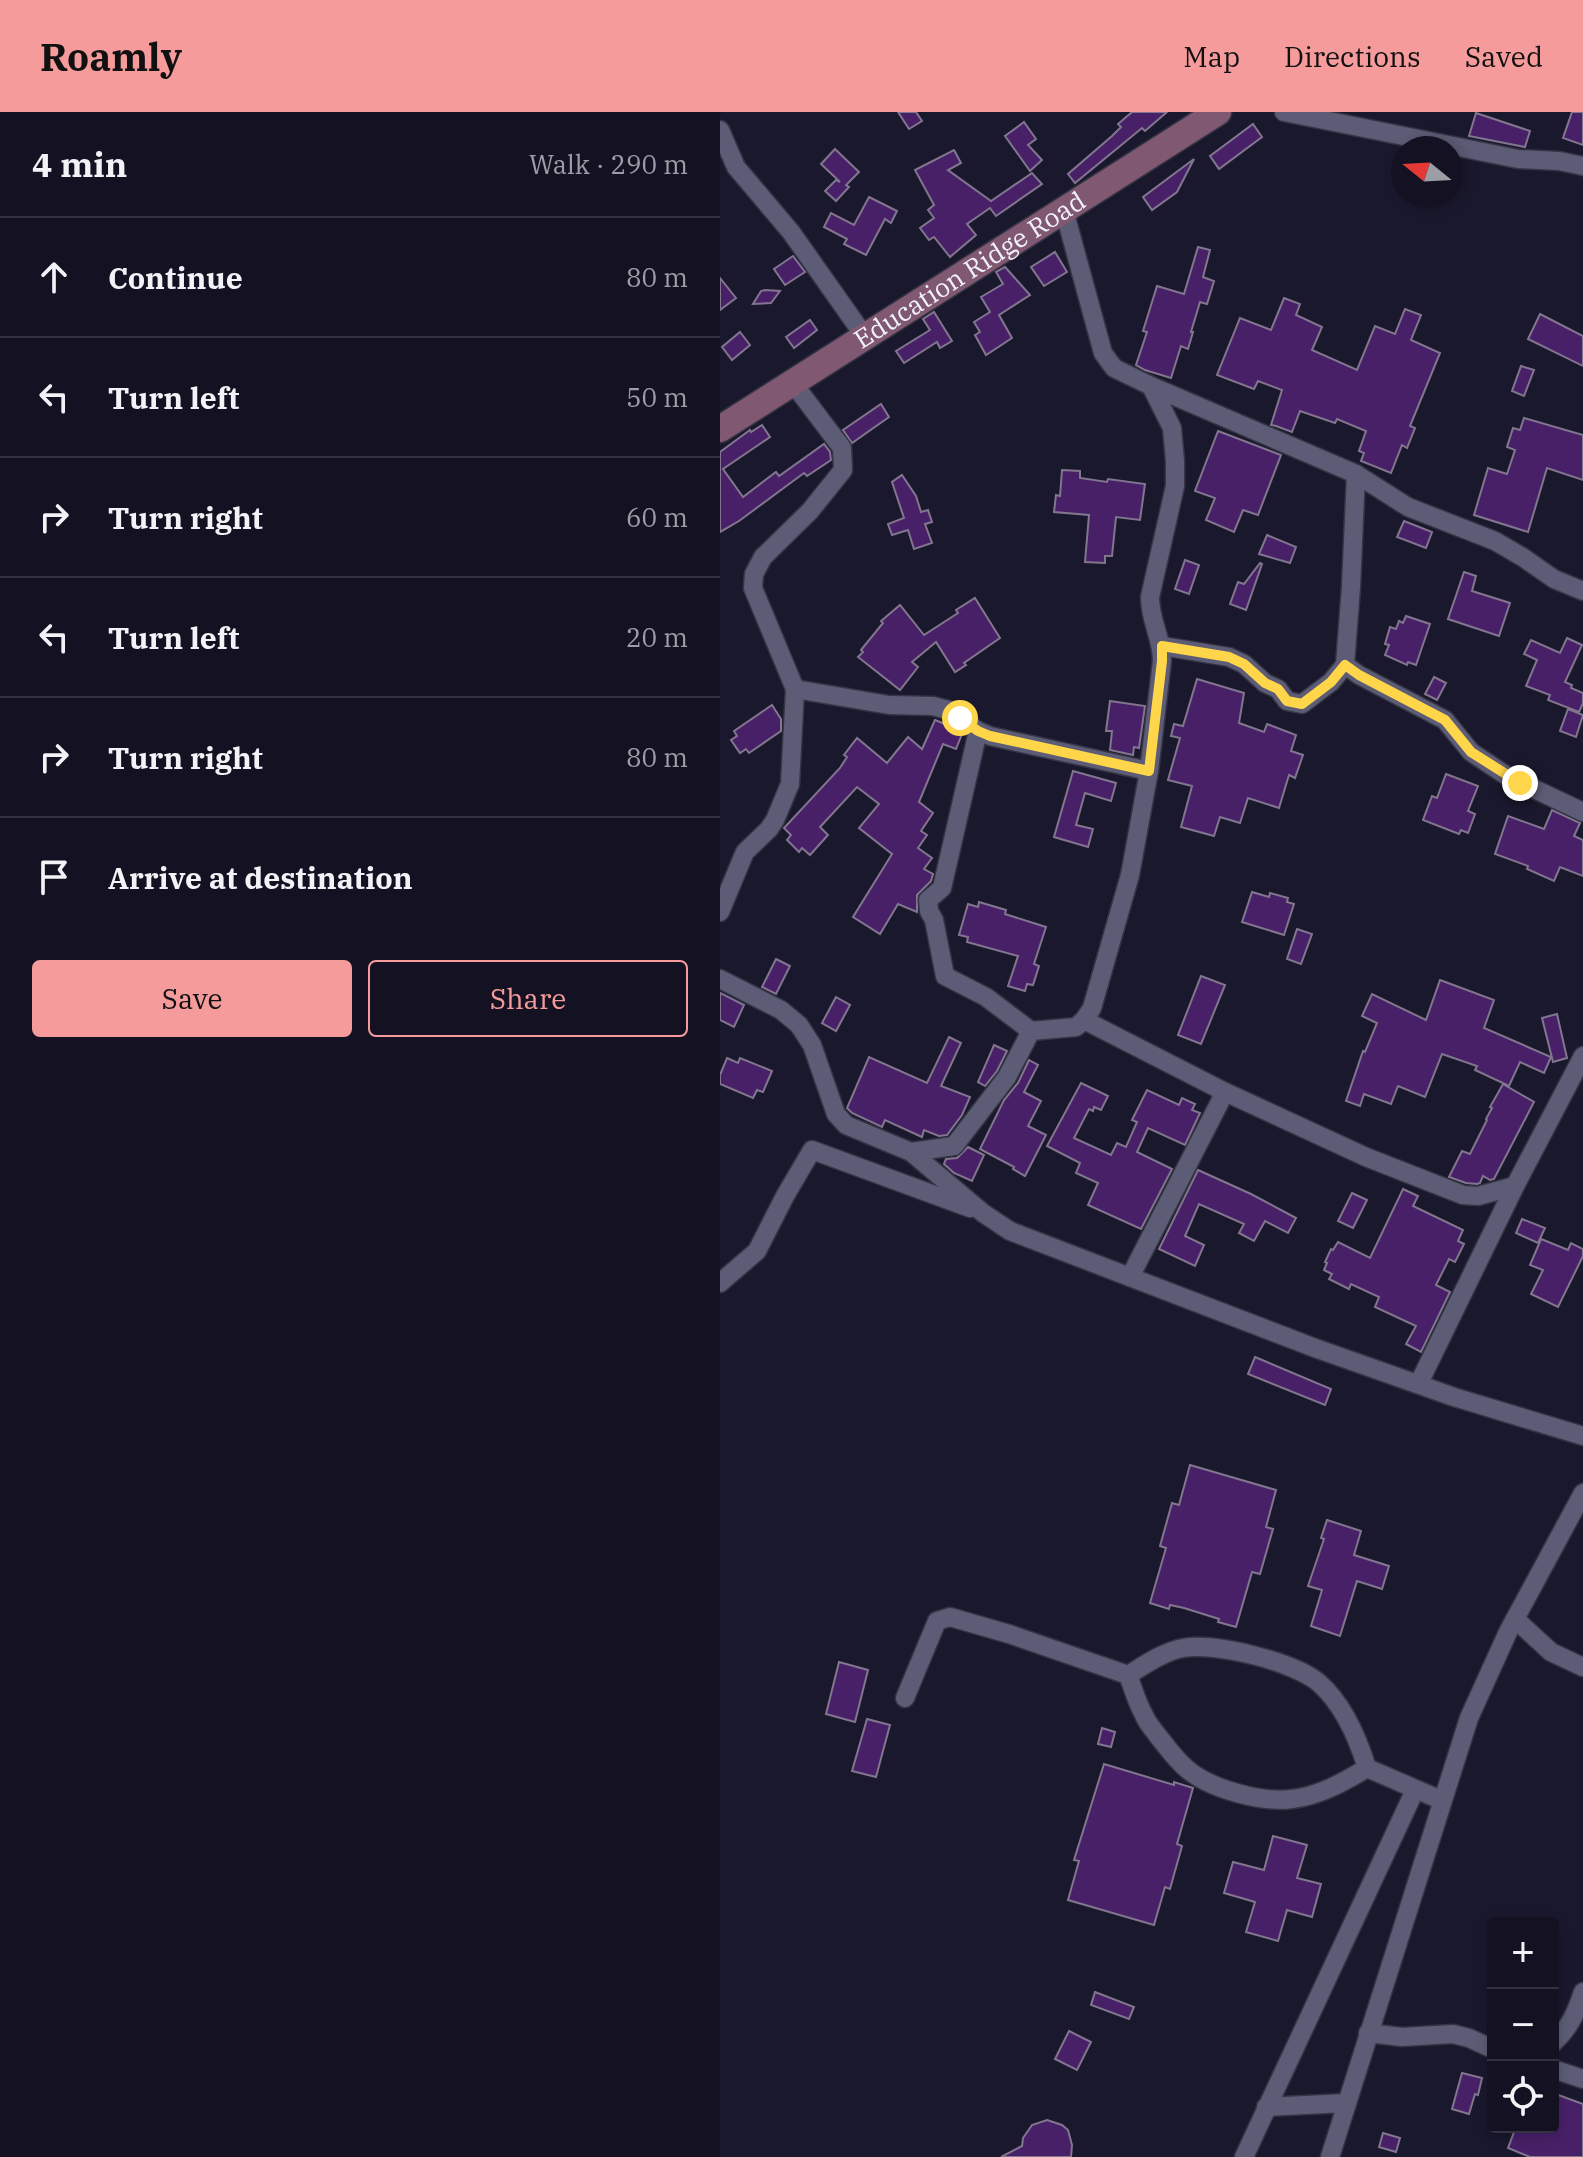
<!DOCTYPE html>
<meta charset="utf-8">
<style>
body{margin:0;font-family:"IBM Plex Serif",serif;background:#21202f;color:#f1f3f6}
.controls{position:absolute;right:24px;bottom:24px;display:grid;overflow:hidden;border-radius:8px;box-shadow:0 4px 12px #0003}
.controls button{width:72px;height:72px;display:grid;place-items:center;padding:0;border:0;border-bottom:2px solid #333240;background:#141222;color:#f1f3f6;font:40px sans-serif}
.compass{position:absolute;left:671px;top:24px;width:72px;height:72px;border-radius:50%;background:#141222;box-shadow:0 4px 12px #0003;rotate:288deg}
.stop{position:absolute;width:24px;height:24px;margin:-18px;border:6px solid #ffd54a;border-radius:50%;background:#fff}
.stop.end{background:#ffd54a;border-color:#fff;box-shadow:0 2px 8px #0008}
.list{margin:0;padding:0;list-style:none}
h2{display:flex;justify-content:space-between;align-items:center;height:104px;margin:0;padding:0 32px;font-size:34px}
h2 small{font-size:26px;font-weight:400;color:#9d9ea5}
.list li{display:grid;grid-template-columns:52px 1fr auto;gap:24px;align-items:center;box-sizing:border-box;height:120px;padding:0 32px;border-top:2px solid #333240}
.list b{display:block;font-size:30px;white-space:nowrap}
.list em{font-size:26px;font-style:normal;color:#9d9ea5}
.actions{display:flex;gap:16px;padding:24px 32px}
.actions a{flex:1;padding:18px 0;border:2px solid #f59b9b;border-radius:8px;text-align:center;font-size:28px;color:#f59b9b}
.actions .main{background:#f59b9b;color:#111}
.icon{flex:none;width:44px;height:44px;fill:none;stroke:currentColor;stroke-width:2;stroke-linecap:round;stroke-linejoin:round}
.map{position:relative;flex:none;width:863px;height:2045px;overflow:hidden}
header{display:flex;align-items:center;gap:48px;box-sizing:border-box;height:112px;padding:0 40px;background:#f59b9b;color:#111}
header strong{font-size:38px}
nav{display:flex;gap:44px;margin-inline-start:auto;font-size:28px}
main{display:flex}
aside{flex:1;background:#141222}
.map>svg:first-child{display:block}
.building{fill:#482068;stroke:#82768f;stroke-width:2}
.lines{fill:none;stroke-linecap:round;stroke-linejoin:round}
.street-casing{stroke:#353444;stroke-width:21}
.secondary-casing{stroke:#353444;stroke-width:29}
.street{stroke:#5d5c76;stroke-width:18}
.secondary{stroke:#805871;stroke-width:26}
.route{stroke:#ffd54a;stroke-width:10}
.labels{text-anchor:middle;stroke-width:7;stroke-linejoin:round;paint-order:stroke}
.street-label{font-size:26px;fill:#f2f2fe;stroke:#06050d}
</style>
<header>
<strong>Roamly</strong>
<nav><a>Map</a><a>Directions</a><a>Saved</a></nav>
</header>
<main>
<aside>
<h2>4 min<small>Walk · 290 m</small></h2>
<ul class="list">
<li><svg class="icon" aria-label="ahead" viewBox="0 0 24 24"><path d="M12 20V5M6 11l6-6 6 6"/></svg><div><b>Continue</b></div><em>80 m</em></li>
<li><svg class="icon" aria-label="left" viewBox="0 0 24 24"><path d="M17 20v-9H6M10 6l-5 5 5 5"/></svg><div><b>Turn left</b></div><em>50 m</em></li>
<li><svg class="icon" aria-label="right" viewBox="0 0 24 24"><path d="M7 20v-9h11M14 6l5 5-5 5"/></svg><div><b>Turn right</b></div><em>60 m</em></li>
<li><svg class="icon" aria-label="left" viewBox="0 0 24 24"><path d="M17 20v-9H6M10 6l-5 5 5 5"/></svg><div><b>Turn left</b></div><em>20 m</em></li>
<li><svg class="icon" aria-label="right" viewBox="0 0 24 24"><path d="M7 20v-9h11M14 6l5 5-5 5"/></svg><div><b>Turn right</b></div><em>80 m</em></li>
<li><svg class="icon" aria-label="arrive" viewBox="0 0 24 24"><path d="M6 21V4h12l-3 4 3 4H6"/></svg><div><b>Arrive at destination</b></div></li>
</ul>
<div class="actions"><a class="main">Save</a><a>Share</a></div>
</aside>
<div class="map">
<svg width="863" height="2045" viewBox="0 0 863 2045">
<rect width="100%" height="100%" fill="#1a182d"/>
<g class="building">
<polygon points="178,0 196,0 202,9 189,17"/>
<polygon points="412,0 447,0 425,19 422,16 355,71 348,62 392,24 401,15 398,12"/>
<polygon points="852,0 863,0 863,33 843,26"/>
<polygon points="756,1 810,19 805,35 749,24"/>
<polygon points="304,10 316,27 308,33 322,48 310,59 285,24"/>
<polygon points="533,12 542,25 499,57 490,44"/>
<polygon points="115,37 139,60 126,73 129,75 116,89 105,79 116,68 120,70 101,52"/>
<polygon points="234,38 241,51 228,58 271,89 312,61 322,72 276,104 270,96 247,112 256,123 230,145 214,125 209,128 200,116 214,106 208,98 214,93 195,58"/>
<polygon points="474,47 457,80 432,98 423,85"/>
<polygon points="149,85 177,99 171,111 165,107 146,143 124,132 127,127 104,115 111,101 134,113"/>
<polygon points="478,135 490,138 483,165 494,169 487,192 480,190 471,220 473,220 468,237 461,234 451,266 425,258 416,253 427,220 423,219 437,174 464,182"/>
<polygon points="335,140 347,160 324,174 311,155"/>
<polygon points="73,144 85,160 65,173 54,157"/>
<polygon points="285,155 310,183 279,203 292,226 266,243 255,223 260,220 254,210 270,200 261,185 283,172 276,160"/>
<polygon points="0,166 16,186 0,198"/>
<polygon points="45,178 60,179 51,191 33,192 41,179"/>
<polygon points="564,186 580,192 576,203 602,215 592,238 637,258 655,214 675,222 685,197 701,203 691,228 720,241 690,314 695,316 687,336 682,333 671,361 641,349 644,341 639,339 646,319 617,307 615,311 580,299 572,320 556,314 551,313 562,278 538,269 534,277 497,263 520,206 551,218"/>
<polygon points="214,200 232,229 220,236 217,230 184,251 176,239 210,218 203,207"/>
<polygon points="820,202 863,224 863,254 808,227"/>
<polygon points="90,208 97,218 74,236 66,225"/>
<polygon points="20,220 30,233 12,248 2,235"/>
<polygon points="801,254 814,258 804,284 792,279"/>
<polygon points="161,292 169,305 132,331 123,318"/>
<polygon points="804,306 863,323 863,368 827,356 808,420 754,403 768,356 787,362 795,338 787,335 793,316 800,318"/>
<polygon points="42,313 50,325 3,357 23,385 56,360 59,364 104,332 110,340 111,348 87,364 84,361 19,409 0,420 0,340 30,318 31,320"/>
<polygon points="498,319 561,343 538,403 523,398 514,420 486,408 495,386 475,379"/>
<polygon points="342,358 360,359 360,366 387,370 388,367 425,372 420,408 396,405 392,444 385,444 385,451 365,450 369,403 334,400 336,383 340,384"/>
<polygon points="182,363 196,384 201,400 208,398 212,410 205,412 212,431 194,437 188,418 172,423 168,412 184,406 172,370"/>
<polygon points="684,409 712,420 706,436 677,425"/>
<polygon points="547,423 576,435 570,451 539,442"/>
<polygon points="465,448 479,453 469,482 455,477"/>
<polygon points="540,451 542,452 526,498 510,492 518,470 524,472"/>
<polygon points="744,460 756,464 752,479 790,491 779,524 728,507"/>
<polygon points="255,486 280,526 244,551 246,553 235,560 216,530 192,550 198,555 180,578 138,545 143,540 141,538 163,511 161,509 180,493 204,523 238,501 236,498"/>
<polygon points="686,504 710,512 696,553 688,550 687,553 665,543 669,533 665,532 670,515 676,517 679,509 683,511"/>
<polygon points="847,526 862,533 845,570 852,573 851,576 863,581 863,591 859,600 828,588 830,583 806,574 817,548 804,542 811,528 840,541"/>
<polygon points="714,565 726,571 717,588 705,582"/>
<polygon points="477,567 524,581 519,611 544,620 547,612 576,623 571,639 583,643 575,666 569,663 559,696 528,686 520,711 500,705 494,724 461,715 472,674 448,668 460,626 451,624 454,612 463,614"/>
<polygon points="390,589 425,594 419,636 414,635 413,643 390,638 392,619 386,619"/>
<polygon points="52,593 61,607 61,619 29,641 26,637 20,641 11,628 17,624 14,619"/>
<polygon points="848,597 863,603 856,625 840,619"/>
<polygon points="215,608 230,614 242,622 236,637 223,632 199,690 213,701 201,719 207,723 198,736 212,746 204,757 213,762 211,769 197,783 197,800 178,792 160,822 133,805 172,742 139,716 159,692 137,675 100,715 108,723 90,743 82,736 79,740 67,728 71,723 64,716 120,656 127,645 124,643 137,626 167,651 188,625 202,637"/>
<polygon points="353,659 396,671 391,689 365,681 356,713 373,717 368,735 334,725"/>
<polygon points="726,662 758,674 748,699 755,702 748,721 741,718 739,722 703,708 712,684 717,686"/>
<polygon points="832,698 860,711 854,724 863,728 863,764 840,755 834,769 807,757 808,754 775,742 788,704 824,717"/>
<polygon points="532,780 549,785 550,781 568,786 567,790 574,792 564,823 522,810"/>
<polygon points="259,790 286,798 285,802 326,815 314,852 319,854 313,873 307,872 305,879 288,874 298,844 247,830 248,825 239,823 248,792 258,795"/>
<polygon points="577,817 592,822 581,852 567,847"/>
<polygon points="56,847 70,854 56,882 42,875"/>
<polygon points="481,864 505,873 481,932 458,923"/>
<polygon points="720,868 774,888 764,916 831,945 824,961 800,950 789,974 755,958 757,954 722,942 705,985 678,974 671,992 644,982 640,994 626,989 643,939 645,940 657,911 642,904 652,882 706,908"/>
<polygon points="0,881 24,893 14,915 0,908"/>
<polygon points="116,885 130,893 116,919 102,911"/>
<polygon points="837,902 847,946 833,950 822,906"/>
<polygon points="229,925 241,931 221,974 250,985 242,1003 227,1023 219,1024 204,1018 202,1025 165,1008 162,1015 132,1001 127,996 149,945 207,971"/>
<polygon points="274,933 287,939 277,959 265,974 258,970"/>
<polygon points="7,946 18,951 20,946 52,959 43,980 37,978 33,986 0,972 0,963"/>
<polygon points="309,948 318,953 304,980 321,989 308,1014 326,1023 305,1064 293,1057 294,1055 260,1037 284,988 298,971"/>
<polygon points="361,971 388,984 381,998 374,995 373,999 369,997 354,1026 391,1043 397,1031 406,1035 417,1010 412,1008 427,978 459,993 462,986 475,992 472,998 480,1001 465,1033 428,1016 417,1040 452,1057 421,1117 368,1093 378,1071 356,1061 360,1051 327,1034"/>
<polygon points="783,972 814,990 774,1067 770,1068 763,1064 760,1071 757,1072 746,1071 729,1065 742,1039 750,1042 767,1008 766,1007 772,996 770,995"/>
<polygon points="248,1035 264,1043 252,1069 234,1061 224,1052 226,1047 237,1046"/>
<polygon points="478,1058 531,1082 576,1106 568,1121 545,1109 534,1129 519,1121 524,1112 479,1092 465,1124 484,1133 475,1154 439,1137"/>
<polygon points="683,1077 698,1084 693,1094 743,1118 738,1129 744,1132 735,1150 729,1147 716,1173 730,1180 701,1240 686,1232 696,1214 655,1195 659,1185 631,1172 629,1177 609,1167 612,1162 604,1158 607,1151 605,1150 611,1137 613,1138 618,1130 650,1146"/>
<polygon points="632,1081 647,1088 633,1116 618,1109"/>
<polygon points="802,1107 825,1116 818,1131 796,1121"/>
<polygon points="821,1127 848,1138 851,1131 863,1137 863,1144 838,1195 811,1182 823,1158 810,1153"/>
<polygon points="535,1245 611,1277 605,1293 528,1262"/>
<polygon points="470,1353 556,1378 546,1415 553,1417 540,1462 532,1460 516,1515 498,1510 499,1507 464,1496 450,1493 449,1497 430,1491 446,1436 440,1434 452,1391 459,1393"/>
<polygon points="607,1408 641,1419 634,1443 669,1454 662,1477 637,1469 620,1524 591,1514 602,1478 588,1474 604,1427 601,1426"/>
<polygon points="119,1550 148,1558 135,1610 106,1602"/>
<polygon points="147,1607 170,1613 156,1665 132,1659"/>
<polygon points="382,1616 395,1620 391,1635 378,1632"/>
<polygon points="384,1652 454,1673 454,1670 473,1676 457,1732 462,1734 450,1777 445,1775 434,1813 348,1788 359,1749 354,1748"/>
<polygon points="553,1724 587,1733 577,1766 601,1772 592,1805 567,1798 558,1829 526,1820 535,1790 504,1781 513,1750 544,1758"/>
<polygon points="375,1880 414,1895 409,1907 371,1893"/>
<polygon points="349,1919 371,1930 357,1958 335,1947"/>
<polygon points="742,1961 762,1966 758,1983 755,1982 749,2002 732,1997"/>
<polygon points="833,1981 863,1992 863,2045 810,2045 788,2036 796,2015 833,2015"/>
<polygon points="327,2008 342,2013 348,2018 352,2033 351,2045 281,2045 302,2034 303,2026 312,2013"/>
<polygon points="663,2021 680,2026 676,2040 659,2035"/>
</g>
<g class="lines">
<g class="street-casing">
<g id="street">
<polyline points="564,0 798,47 839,49 863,54"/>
<polyline points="0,18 16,55 71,120 145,225"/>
<polyline points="431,274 636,362 688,395 775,429 804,446 834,467 863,479"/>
<polyline points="442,534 509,545 524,552 545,571 558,577 567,589 582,592 611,570 625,553 639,563 725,608 751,640 787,664 863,700"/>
<polyline points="625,553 631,475 636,362"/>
<polyline points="75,577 169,593 213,594 228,598 258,619 270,624 429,659"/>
<polyline points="258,619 222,776 208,788 209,799 214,808 225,864 266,885 311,919"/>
<polyline points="0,800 22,747 25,740 49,717 55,708 70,672 75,577 33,476 34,462 43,445 90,399 123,358 122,336 79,279 68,275"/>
<polyline points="0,867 61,898 79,913 92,933 116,1002 126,1013 191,1040 263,1101 290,1119 595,1236 734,1285 863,1324"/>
<polyline points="364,908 505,980 646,1045 674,1056 743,1083 758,1084 795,1074"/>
<path d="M191,1040L234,1034L287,965L311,919L356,915L364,908L372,896L410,763L429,659L442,549C442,525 430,510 430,485L455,374V349L452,316L431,274L394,256L383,241L344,98"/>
<polyline points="410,1165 505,980"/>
<polyline points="0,1171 37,1139 65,1084 92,1038 250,1096"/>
<polyline points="699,1271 795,1074 863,944"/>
<polyline points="795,1507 831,1540 863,1555"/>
<path d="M408,1563C426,1552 443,1540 463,1536C495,1530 575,1550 599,1571C623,1592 638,1627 647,1656"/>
<path d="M185,1586L217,1509L230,1505L289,1522L408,1563C413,1576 417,1591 424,1603C427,1611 433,1617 438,1624C447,1635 455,1647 467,1657C490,1677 542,1691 572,1687C599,1684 624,1670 647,1656"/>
<polyline points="647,1656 721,1688"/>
<polyline points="648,1921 682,1925 733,1922 749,1926 773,1937"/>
<path d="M833,1931C849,1917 856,1901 863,1880"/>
<polyline points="833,1957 863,1967"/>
<polyline points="546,1995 626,1991"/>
<polyline points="524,2045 695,1678"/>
<polyline points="610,2045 749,1606 788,1520 863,1381"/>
</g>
</g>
<g class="secondary-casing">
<g id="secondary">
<path id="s1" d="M0,317L498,0"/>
</g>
</g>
<use href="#street" class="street"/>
<use href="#secondary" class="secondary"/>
</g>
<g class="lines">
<polyline class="route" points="240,606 258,619 270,624 429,659 442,549 442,534 509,545 524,552 545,571 558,577 567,589 582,592 611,570 625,553 639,563 725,608 751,640 800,671"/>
</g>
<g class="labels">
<g class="street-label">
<text dy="9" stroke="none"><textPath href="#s1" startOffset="296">Education Ridge Road</textPath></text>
</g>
</g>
</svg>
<div class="controls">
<button>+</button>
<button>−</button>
<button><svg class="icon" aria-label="locate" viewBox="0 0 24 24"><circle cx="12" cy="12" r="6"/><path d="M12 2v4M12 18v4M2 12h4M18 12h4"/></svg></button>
</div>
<svg class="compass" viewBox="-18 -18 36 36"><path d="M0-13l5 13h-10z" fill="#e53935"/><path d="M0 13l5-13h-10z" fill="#9d9ea5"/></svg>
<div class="stop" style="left:240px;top:606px"></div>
<div class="stop end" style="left:800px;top:671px"></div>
</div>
</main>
